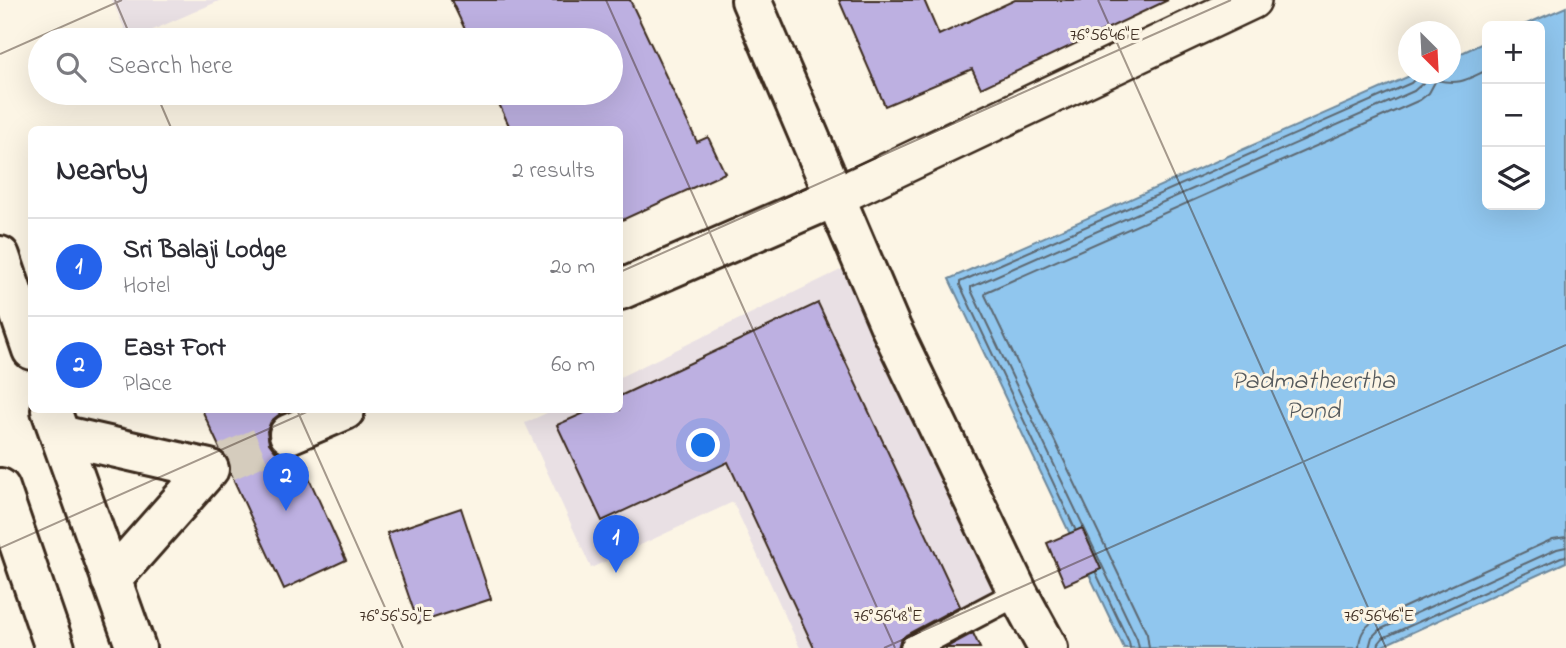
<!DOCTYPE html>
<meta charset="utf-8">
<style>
body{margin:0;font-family:"Indie Flower",sans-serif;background:#f2f2f3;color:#2b2b33}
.controls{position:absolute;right:21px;top:21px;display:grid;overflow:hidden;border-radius:10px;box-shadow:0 7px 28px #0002}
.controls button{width:63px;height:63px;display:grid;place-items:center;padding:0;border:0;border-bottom:2px solid #e1e1e2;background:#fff;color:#2b2b33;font:35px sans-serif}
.compass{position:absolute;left:1398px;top:21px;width:63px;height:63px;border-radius:50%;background:#fff;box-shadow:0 7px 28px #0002;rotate:156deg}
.you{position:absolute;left:704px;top:446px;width:24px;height:24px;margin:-18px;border:5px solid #fff;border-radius:50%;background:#1a73e8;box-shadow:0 0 0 10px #1a73e833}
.badge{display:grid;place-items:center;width:46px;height:46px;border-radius:50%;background:#2563eb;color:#fff;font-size:23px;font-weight:700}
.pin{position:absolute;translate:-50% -58px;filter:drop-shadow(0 2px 4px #0008)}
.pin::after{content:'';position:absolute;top:37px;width:24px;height:21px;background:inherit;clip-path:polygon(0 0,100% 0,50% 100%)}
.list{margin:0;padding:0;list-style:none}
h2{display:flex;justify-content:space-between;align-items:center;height:91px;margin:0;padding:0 28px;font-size:30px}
h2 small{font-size:23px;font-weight:400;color:#7c7c81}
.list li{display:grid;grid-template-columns:46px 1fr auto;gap:21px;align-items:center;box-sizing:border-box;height:98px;padding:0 28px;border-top:2px solid #e1e1e2}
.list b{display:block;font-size:26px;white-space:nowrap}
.list p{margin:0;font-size:23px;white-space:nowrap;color:#7c7c81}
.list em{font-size:23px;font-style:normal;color:#7c7c81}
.icon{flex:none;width:38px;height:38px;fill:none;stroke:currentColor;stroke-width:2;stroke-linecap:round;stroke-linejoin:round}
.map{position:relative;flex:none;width:1566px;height:648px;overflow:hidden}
.search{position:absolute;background:#fff;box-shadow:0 7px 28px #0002;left:28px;top:28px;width:595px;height:77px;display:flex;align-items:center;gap:18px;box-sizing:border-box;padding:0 24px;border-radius:38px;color:#7c7c81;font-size:26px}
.panel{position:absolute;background:#fff;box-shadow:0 7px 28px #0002;left:28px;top:126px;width:595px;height:287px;border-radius:10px}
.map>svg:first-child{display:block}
.built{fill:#e9e0e4}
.water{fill:#90c6ee;stroke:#6e889b;stroke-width:2}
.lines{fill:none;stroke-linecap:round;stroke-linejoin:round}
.shore{stroke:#5d6871;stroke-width:2}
.building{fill:#bdb0e1;stroke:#3b2a1e;stroke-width:2}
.tertiary-tunnel{stroke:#d5ccbd;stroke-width:38;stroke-dasharray:38 19;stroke-linecap:butt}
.service-casing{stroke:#3b2a1e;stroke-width:30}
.pedestrian-casing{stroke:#3b2a1e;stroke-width:42}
.tertiary-casing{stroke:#3b2a1e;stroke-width:44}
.primary-casing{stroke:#3b2a1e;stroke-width:44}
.service{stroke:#fcf5e5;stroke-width:24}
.pedestrian{stroke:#fcf5e5;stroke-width:37}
.tertiary{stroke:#fcf5e5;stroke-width:38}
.primary{stroke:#fcf5e5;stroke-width:38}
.ticks{fill:none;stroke:#3b2a1e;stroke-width:2;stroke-opacity:0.45}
.labels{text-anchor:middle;stroke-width:6;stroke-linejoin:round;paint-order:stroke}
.water-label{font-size:26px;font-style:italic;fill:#54595c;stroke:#fcf5e5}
.ticks-label{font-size:18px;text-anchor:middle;fill:#3b2a1e;stroke:#fcf5e5;stroke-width:6;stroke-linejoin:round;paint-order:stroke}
</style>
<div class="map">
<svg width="1566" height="648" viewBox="0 0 1566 648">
<rect width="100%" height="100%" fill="#fcf5e5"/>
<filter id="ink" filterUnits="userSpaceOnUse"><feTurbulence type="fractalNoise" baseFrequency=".0143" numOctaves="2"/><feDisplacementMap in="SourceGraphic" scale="14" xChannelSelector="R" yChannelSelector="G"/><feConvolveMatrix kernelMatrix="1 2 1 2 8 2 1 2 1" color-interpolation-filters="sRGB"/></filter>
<g filter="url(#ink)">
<g class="built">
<polygon points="112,0 221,0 130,40"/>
<polygon points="855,263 1003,595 887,648 800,648 733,502 591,568 525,423 553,410 620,410 620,377"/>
</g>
<polygon class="water" points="1566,7 1566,562 1378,648 1124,648 949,279 1414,74 1450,74 1451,58 1487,41 1487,205 1540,205 1540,26 1522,26"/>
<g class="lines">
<g class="shore">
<polyline points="1075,529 960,285 960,282 1411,83 1415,79 1416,74"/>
<polyline points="1096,573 1129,642 1130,648"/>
<polyline points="1139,648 1137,639 971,290 971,287 1414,91 1423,83 1425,74"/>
<path d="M1149,648L1147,634L985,295L986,292L1420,100L1429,93L1436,80C1460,85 1466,80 1487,70"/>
<path d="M1359,648C1359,636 1364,627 1374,621L1553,539L1566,537"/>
<polyline points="1369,648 1372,637 1379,630 1557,549 1566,547"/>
<polyline points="1378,648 1379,643 1383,638 1561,557 1566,556"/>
</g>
</g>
<g class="building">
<polygon points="451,0 630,0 697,142 708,137 725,173 620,221 620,130 511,130 494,93 611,93 611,40 470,40"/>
<polygon points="839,0 924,0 939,35 1015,0 1168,0 981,88 972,69 885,106"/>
<polygon points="818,303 960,606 906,635 900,641 898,648 814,648 728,462 602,521 557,425 591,410 620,410 620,396"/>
<polygon points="202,410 277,410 280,414 271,421 267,431 269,443 275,451 286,456 298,454 346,560 284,589 230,472 230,462 221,451"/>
<polygon points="461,508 491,599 418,623 387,533"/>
<polygon points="1082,528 1101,569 1065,585 1047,543"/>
<polygon points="973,633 980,648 945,648"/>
</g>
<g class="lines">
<polyline class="tertiary-tunnel" points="226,462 289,434"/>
<g class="service-casing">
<polyline id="service" points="913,648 1018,593"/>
</g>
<g class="pedestrian-casing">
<polyline id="pedestrian" points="835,197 1252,0"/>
</g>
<g class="tertiary-casing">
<g id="tertiary">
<polyline points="751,0 891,328 1018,593 1048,648"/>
<polyline points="620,290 835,197"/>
<polyline points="289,434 345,410"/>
<polyline points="60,435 209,469 111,580"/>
</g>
</g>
<g class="primary-casing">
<g id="primary">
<polyline points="0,256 32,350"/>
<polyline points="51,410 136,648"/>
<polyline points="0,488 55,648"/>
</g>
</g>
<use href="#service" class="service"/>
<use href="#pedestrian" class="pedestrian"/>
<use href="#tertiary" class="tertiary"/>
<use href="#primary" class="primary"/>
</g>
</g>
<path class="ticks" d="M115,0L132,40M606,0L895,648M1098,0L1386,648M0,54L122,0M156,93L172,130M620,272L1231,0M297,410L403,648M0,548L311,410M884,648L1566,345"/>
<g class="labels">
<g class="water-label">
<text x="1313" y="388">Padmatheertha<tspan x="1313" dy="30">Pond</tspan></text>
</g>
</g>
<g class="ticks-label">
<text x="1105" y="40">76°56'46"E</text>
<text x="396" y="621">76°56'50"E</text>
<text x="888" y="621">76°56'48"E</text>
<text x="1379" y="621">76°56'46"E</text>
</g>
</svg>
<div class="controls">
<button>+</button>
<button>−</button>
<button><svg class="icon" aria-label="layers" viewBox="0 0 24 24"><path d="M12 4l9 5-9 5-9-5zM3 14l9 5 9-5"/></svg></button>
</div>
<svg class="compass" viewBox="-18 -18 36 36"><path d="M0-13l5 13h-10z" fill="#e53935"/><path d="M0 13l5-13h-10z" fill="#7c7c81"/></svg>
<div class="you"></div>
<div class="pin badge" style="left:616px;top:573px">1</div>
<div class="pin badge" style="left:286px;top:511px">2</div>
<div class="search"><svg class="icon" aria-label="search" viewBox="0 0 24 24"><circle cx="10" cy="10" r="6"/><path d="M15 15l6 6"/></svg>Search here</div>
<section class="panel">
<h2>Nearby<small>2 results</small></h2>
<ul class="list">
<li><span class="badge">1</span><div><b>Sri Balaji Lodge</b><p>Hotel</p></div><em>20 m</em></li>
<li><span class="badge">2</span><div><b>East Fort</b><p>Place</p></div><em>60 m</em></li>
</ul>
</section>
</div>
